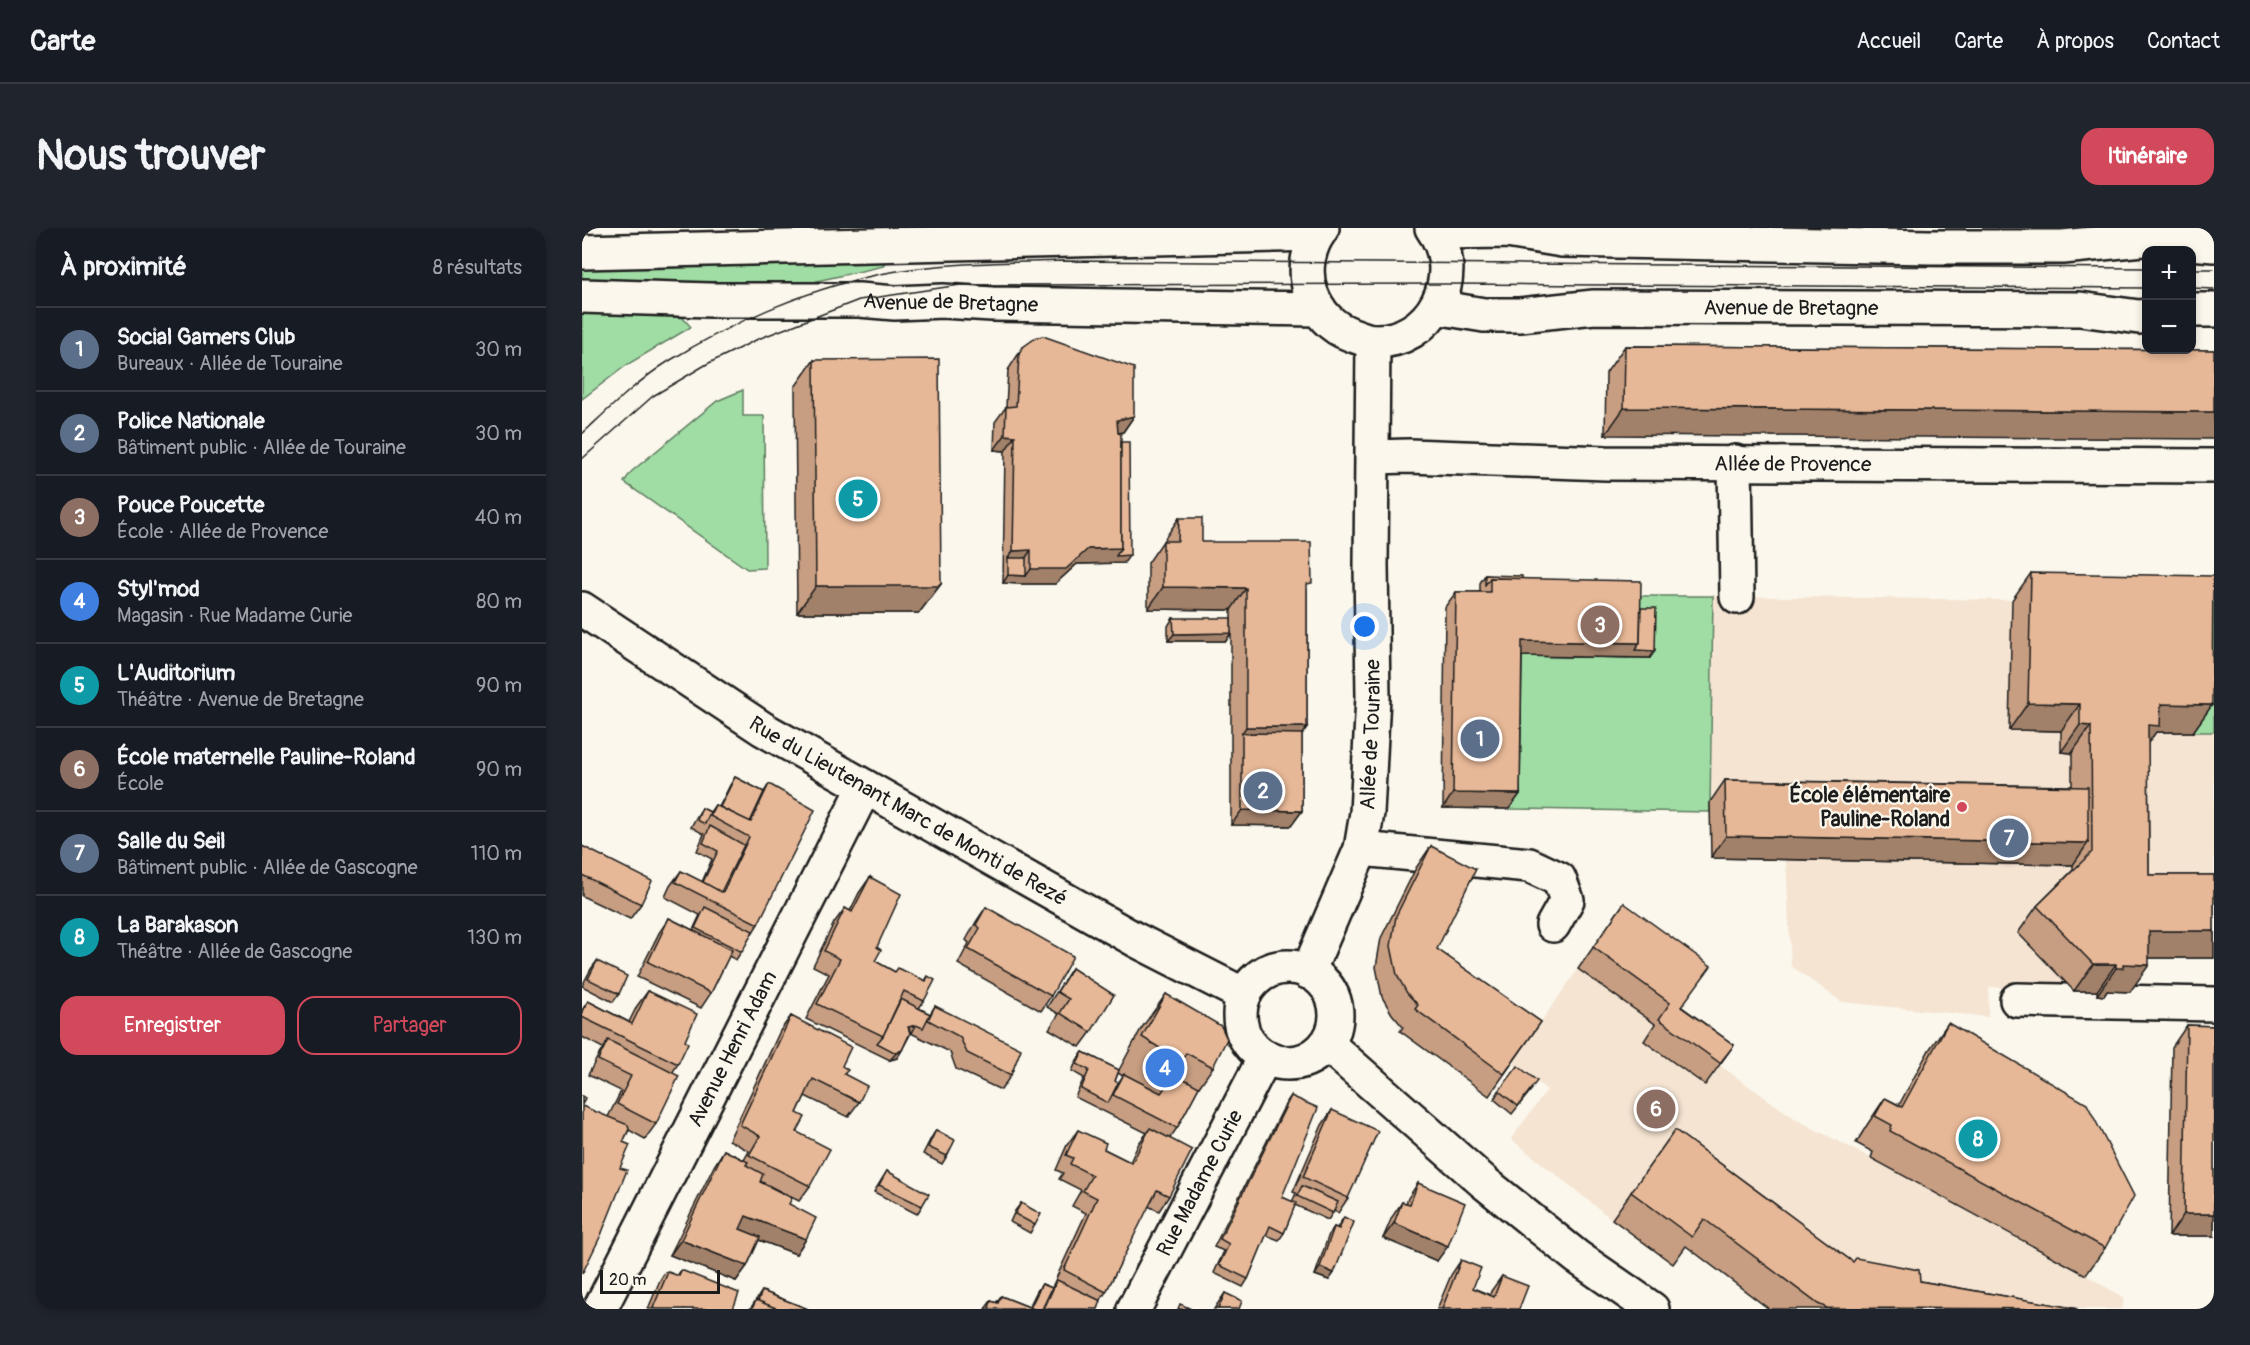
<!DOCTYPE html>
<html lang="fr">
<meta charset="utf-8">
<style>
body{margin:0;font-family:Pangolin,sans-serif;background:#20242c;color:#f1f3f6}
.controls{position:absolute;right:18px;top:18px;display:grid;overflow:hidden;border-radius:12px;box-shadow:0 3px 9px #0003}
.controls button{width:54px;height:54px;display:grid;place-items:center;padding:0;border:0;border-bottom:2px solid #363941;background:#171b24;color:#f1f3f6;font:30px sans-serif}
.scale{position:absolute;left:18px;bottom:15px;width:120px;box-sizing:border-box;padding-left:6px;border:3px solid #1c1c1c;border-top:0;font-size:16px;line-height:21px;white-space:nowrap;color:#1c1c1c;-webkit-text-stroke:4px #fbf7ec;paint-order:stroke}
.you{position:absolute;left:783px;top:399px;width:21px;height:21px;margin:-15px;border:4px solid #fff;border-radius:50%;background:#1a73e8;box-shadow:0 0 0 9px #1a73e833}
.badge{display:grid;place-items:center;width:39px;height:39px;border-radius:50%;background:#d1495b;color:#fff;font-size:20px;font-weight:700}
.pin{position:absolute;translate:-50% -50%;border:3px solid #fff;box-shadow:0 2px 6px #0006}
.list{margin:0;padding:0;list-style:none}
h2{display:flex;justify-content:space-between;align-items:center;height:78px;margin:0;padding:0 24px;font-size:26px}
h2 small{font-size:20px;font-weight:400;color:#9ea1a6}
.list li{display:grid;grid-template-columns:39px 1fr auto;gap:18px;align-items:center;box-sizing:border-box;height:84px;padding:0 24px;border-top:2px solid #363941}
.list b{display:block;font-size:22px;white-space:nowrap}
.list p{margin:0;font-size:20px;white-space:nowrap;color:#9ea1a6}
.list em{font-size:20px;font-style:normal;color:#9ea1a6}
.actions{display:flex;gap:12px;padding:18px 24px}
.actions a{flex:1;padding:14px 0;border:2px solid #d1495b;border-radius:18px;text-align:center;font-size:21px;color:#d1495b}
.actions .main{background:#d1495b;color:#fff}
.map{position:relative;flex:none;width:1632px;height:1081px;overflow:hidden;border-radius:18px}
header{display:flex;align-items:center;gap:36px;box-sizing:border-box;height:84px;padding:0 30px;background:#171b24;border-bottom:2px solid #363941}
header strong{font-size:28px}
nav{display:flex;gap:33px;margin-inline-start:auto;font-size:21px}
.intro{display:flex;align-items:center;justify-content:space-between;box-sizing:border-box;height:144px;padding:0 36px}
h1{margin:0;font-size:42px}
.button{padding:15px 27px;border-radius:18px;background:#d1495b;color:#fff;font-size:21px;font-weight:700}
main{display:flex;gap:36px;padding:0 36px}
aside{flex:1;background:#171b24;border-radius:18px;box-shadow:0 3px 9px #0003}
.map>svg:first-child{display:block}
.built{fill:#f5e4d2}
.green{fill:#a0dda4;stroke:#5e7c60;stroke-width:1.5}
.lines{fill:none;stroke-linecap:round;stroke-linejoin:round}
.minor-casing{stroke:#1c1c1c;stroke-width:38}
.minor{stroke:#fbf7ec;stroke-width:33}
.tram{stroke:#1c1c1c;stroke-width:1.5}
.wall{fill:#c79e82;stroke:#1c1c1c;stroke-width:1.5;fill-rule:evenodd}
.shaded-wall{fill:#a2816a;stroke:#1c1c1c;stroke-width:1.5}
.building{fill:#e7b897;stroke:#1c1c1c;stroke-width:1.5}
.poi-dot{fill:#d1495b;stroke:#fbf7ec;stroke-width:2}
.labels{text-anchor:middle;stroke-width:4.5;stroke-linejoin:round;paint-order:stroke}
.street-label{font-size:21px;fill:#1c1c1c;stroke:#fbf7ec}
.poi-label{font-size:21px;font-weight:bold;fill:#1c1c1c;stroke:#fbf7ec;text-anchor:end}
</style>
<header>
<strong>Carte</strong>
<nav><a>Accueil</a><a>Carte</a><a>À propos</a><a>Contact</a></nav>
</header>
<div class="intro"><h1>Nous trouver</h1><a class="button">Itinéraire</a></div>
<main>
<aside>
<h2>À proximité<small>8 résultats</small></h2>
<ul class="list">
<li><span class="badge" style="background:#5c6f8a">1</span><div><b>Social Gamers Club</b><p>Bureaux · Allée de Touraine</p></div><em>30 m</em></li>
<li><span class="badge" style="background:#5c6f8a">2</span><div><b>Police Nationale</b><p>Bâtiment public · Allée de Touraine</p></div><em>30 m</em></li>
<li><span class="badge" style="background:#8d6e63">3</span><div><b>Pouce Poucette</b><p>École · Allée de Provence</p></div><em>40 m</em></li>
<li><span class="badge" style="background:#3f7fe0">4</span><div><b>Styl'mod</b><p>Magasin · Rue Madame Curie</p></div><em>80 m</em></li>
<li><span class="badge" style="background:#0f9aa8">5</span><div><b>L'Auditorium</b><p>Théâtre · Avenue de Bretagne</p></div><em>90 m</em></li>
<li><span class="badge" style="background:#8d6e63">6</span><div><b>École maternelle Pauline-Roland</b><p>École</p></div><em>90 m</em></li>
<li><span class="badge" style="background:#5c6f8a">7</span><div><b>Salle du Seil</b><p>Bâtiment public · Allée de Gascogne</p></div><em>110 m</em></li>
<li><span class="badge" style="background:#0f9aa8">8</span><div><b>La Barakason</b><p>Théâtre · Allée de Gascogne</p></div><em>130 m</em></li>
</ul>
<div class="actions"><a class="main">Enregistrer</a><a>Partager</a></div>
</aside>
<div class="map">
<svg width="1632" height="1081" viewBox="0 0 1632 1081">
<rect width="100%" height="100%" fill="#fbf7ec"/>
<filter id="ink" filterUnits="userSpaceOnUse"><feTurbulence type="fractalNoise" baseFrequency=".0167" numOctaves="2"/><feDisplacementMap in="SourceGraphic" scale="12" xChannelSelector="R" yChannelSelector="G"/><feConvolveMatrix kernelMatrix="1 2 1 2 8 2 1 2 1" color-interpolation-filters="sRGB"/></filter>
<g filter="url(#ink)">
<g class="built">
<polygon points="1131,368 1430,372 1427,502 1632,504 1632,730 1548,730 1548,764 1407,759 1406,789 1260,774 1209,738 1204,632 1129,630"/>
<polygon points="1027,697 1085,800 1215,892 1289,930 1504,1047 1542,1070 1540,1081 1187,1081 1104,1019 1091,1036 1042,1001 929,911 965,862 930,835"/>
</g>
<g class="green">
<polygon points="302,24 302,38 235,53 210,62 0,56 0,34"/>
<polygon points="0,77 91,79 109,99 46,136 0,171"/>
<polygon points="161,162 161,188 182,188 183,340 165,341 42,254 49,244 135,173"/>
<polygon points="1048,368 1131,368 1128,584 927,581 929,428 1047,430"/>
<polygon points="1612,375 1632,375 1632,504 1611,504"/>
</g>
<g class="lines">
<g class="minor-casing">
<g id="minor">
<path d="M740,0C726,18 721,43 729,65C736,84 749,99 768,106C776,109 783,112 790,113C850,116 885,47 850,0"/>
<polyline points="853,4 925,3 980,12 1347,19 1481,19 1560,11 1632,17"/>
<polyline points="0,24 736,6"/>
<path id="s1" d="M0,68L128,72H277L313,75L361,73L410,76L737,81"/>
<path id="s2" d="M854,79L902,87H938L1012,79L1498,81L1557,89L1564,88"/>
<polyline points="1610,82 1632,82"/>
<path id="s3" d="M791,229L827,228L1024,235L1632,238"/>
<polyline points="1153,234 1155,369"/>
<path id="s4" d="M0,381L181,501L554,712L662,767"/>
<polyline points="779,621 947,637 977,651 985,672 971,697"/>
<circle cx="706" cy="787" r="48"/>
<path id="s5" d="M726,744L779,621L785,585L791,469L789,337L791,113"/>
<polyline points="1435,772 1632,776"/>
<polyline points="745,816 903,955 995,1029 1070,1081"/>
<path id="s6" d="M18,1081L283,559"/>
<path id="s7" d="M552,1081L683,829"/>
</g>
</g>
<use href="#minor" class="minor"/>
<g class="tram">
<polyline points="1610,41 1632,41"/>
<polyline points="1610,60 1632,61"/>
<path d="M0,206C27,181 55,153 87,133C154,92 232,58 309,44C366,34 424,35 481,33L1564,40"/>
<polyline points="0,231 71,168 125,136 176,111 277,72 378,57 863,56 1564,60"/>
</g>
</g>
<g class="wall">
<polygon points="1043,118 1632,122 1023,207 1024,145"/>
<polygon points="441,119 552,188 541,204 536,205 542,335 495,336 473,356 439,356 421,355 423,223 412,222 413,194 424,179 426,142"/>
<polygon points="232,132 359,356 337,385 215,385 213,159"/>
<polygon points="597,290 620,314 725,362 725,499 720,506 720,583 709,598 649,597 649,405 644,413 586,413 586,398 591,390 649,399 649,382 566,381 566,335"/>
<polygon points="1449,345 1630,477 1611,504 1574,504 1566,514 1567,647 1632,647 1632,730 1567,730 1548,764 1525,763 1522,768 1515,767 1515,763 1492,763 1436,705 1455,678 1491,642 1491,637 1129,630 1128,574 1143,552 1490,558 1490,525 1479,524 1479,503 1427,502 1430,372"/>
<polygon points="903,347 940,351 1059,380 1068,430 940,428 938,566 927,581 861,580 863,379 874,364 898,364 898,355"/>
<polygon points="153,549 182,564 187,556 176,696 154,732 147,728 129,765 119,780 55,749 77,705 87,690 111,702 118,687 83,669 88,658 99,643 120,654 130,631 115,623 122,606 109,599 115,588 120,580 128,584 133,577 137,579 148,557"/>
<polygon points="0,618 59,676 48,691 0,668"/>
<polygon points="849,618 855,721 959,794 907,868 818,803 821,799 810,786 800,769 794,739 799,710 834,640"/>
<polygon points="288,649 295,719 293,733 313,744 343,753 346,748 342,773 337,780 348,786 353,778 429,847 419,862 374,841 368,824 329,805 320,822 315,830 308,832 224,791 247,746 231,738 252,695 263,680 268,683 277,665"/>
<polygon points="1042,675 1100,779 1152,817 1123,857 1062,813 1073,796 996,741"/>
<polygon points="404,679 469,768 459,783 376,736 387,715 384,712 394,694"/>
<polygon points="15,733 37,766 31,774 0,758 9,741"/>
<polygon points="490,740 509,804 498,819 467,801 477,786 465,779"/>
<polygon points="66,763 103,813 96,836 90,845 74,896 63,911 47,902 41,914 38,940 19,1007 26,889 39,863 6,847 16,828 21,820 0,809 0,782 6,773 47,794 55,778"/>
<path d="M584,766L631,839L617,859L595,900L588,910L587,968L577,983L566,978L524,1064L518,1073L516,1081H403L409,1073L414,1075L419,1068L447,1079L455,1063L460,1056L470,1060L472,1057H471L504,985L490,978L499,962L477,951L481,945L474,942L485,917L496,902L522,921L548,934L557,915L565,905L493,869L502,850L490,843L495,832L501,824L537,842L559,801ZM536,845L541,848L536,855L533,853Z"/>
<polygon points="209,788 260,838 263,847 277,874 266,889 223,868 215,885 215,904 228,958 217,973 178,953 178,954 207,976 224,1011 214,1026 177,1012 165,1038 154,1053 88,1027 132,938 142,922 162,932 167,923 147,912 198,803"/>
<polygon points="1366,795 1523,1020 1504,1047 1289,930 1291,924 1274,915 1285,897 1303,870 1317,877 1347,822"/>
<polygon points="1605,797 1632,798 1632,1008 1587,1008 1590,819"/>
<polygon points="950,861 930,886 912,871 917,863"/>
<polygon points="709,868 700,969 710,974 714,965 711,964 740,897 750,882 766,970 756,985 752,983 746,992 713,977 702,1005 697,1012 684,1007 666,1051 661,1059 632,1045 642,1023 632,1019 704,875"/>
<polygon points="354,902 365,928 360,936 341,926 349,910"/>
<polygon points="1093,902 1271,1034 1338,1053 1496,1081 1187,1081 1104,1018 1091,1036 1030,991"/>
<polygon points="305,943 340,978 335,986 292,964"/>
<polygon points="836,955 855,1033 801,1010 810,989 820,974 824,975 826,970"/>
<polygon points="439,975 453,997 448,1005 428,994 433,983"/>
<polygon points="762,989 752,1045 747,1052 733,1047 747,1006 752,999 755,1000"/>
<polygon points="879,1032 891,1060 908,1067 909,1063 920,1048 937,1081 855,1081 869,1047"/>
<polygon points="99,1042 151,1081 66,1081 78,1052 83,1044 95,1048"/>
<polygon points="180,1063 226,1081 168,1081"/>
<polygon points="643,1065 657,1081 632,1081"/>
</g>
<g class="shaded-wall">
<polygon points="1042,180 1632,184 1632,211 1023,207"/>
<polygon points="552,188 541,204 524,208 535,192"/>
<polygon points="423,207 433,208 423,223 412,222"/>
<polygon points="539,320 548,327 542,335 495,336 473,356 439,356 421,355 426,347 444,348 449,341 506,321"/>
<polygon points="449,322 439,337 426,330 431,323"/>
<polygon points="359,356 337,385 215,385 234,358"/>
<polygon points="581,359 664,360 649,382 566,381"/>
<polygon points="649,405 644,413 586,413 592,406"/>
<polygon points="940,413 1058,415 1073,423 1068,430 929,428"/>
<polygon points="1446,475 1498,476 1479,503 1427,502"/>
<polygon points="1579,476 1630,477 1611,504 1574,504 1559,525 1547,524"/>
<polygon points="1498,497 1509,498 1490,525 1479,524"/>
<polygon points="664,499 725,499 710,521 660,505"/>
<polygon points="871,565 938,566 927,581 861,580"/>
<polygon points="660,582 720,583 709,598 649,597"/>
<polygon points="1144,608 1506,615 1491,637 1129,630"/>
<polygon points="1567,703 1632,703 1632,730 1548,730"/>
<polygon points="1511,736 1534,736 1515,763 1492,763"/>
<polygon points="1541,736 1567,737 1548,764 1525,763 1522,768 1515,767 1534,740"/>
<polygon points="334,797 329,805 326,799"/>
<polygon points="320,822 315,830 308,832 314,825"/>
<polygon points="1602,986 1632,986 1632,1008 1587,1008"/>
<polygon points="164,988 224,1011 214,1026 153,1003"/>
<polygon points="812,995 866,1018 855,1033 801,1010"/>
<polygon points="99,1012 165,1038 154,1053 88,1027"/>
<polygon points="738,1039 752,1045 747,1052 733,1047"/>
</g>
<g class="building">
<polygon points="461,108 552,140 552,188 535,192 536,205 539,206 539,320 506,321 484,341 449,341 449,322 431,323 433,208 423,207 424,179 434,178 437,127 441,119 455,109"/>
<polygon points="1043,118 1632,122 1632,184 1042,180"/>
<polygon points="357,131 359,356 356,358 234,358 232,132"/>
<polygon points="539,214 547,214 548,327 534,328 539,320"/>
<polygon points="597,290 620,290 620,314 729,314 730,355 725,356 725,499 664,499 664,360 581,359 581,313 596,313"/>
<polygon points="426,330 444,330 444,348 426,347"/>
<polygon points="1449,345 1631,348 1630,477 1579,476 1578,498 1566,497 1567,647 1632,647 1632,703 1567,703 1567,737 1541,736 1541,740 1534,740 1534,736 1511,736 1455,678 1510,624 1509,498 1498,497 1498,476 1446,475"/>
<polygon points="903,347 940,348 940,351 908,350 903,357"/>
<polygon points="908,350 1059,353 1058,415 940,413 938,566 871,565 874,364 908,364"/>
<polygon points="1059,380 1074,380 1073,423 1053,422 1058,415"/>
<polygon points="591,390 649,390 649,405 592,406"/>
<polygon points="660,505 720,506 720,583 660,582"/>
<polygon points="153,549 182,564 168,594 138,579"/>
<polygon points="1143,552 1506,559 1506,615 1144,608"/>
<polygon points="187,556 233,582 176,696 93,654 99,643 141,664 167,609 128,588 133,577 169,594"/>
<polygon points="120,580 128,584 123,596 115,592"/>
<polygon points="128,598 162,617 139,664 121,654 136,623 121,615"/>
<polygon points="0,618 70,653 59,676 0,647"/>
<polygon points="849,618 894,641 855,721 959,794 922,846 833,781 836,777 825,765 815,747 809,718 814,688"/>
<polygon points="288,649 319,666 295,719 299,722 293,733 313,744 316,740 344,753 346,748 353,752 342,773 322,763 301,808 235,776 258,731 242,723 263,680 270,684"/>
<polygon points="1042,675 1129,738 1099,779 1152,817 1138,835 1077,791 1088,775 1011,719"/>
<polygon points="123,679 171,703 160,724 113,700"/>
<polygon points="404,679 491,728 469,768 386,721 398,700 394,697"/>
<polygon points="87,690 150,722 129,765 66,734"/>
<polygon points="15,733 45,748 37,766 6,751"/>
<polygon points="490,740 532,767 509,804 478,785 487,771 475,764"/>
<polygon points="66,763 115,786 103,813 106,815 96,836 0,789 0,785 6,773 50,796"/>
<polygon points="584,766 639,798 645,811 631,839 604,825 593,845 576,836 584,824 560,809"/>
<polygon points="319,771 348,786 341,800 334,797 326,799 328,805 320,822 314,825 295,815 301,808"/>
<polygon points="353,778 439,821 429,847 385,825 378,809 346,792"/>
<polygon points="209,788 269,819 260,838 266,842 262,846 285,858 277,874 231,851 215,885 223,889 215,904 248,921 228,958 167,927 178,908 158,897"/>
<polygon points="1366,795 1505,876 1552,968 1523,1020 1308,903 1310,897 1293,888 1303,870 1320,879"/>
<polygon points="1605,797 1632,798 1632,986 1602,986"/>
<polygon points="26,812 97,848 74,896 35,876 49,848 16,832"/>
<polygon points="501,824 537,842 533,853 536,855 526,875 499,861 507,842 495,836"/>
<polygon points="936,838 955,853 936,878 917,863"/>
<polygon points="542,846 579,865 593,846 617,859 595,900 531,867"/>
<polygon points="0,868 3,870 0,877"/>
<polygon points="709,868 736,880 700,969 714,975 702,1005 688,998 666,1051 637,1037 647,1016 638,1011"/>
<polygon points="0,878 46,897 47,901 41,914 48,917 38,940 45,942 19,1007 0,1046"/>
<polygon points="750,882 796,903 766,970 721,949"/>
<polygon points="568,900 610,922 587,968 575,962 524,1064 482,1042 515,970 501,963 510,947 488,936 491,930 484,927 496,902 524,915 522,921 550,935"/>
<polygon points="354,902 373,912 365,928 346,919"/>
<polygon points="1093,902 1271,1034 1274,1030 1337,1042 1338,1053 1496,1081 1245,1080 1236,1076 1122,991 1110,1009 1049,964"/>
<polygon points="142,922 166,934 164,937 181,946 178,954 210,970 207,976 234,990 224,1011 164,988 158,1001 178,1009 165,1038 99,1012"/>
<polygon points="305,943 347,966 340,978 297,957"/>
<polygon points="836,955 883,975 866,1018 812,995 820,974 828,976"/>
<polygon points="720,958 756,974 751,985 715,968"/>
<polygon points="439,975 459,986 453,997 433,986"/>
<polygon points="762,989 772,994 752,1045 738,1039 752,999 757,1001"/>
<polygon points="879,1032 899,1040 891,1060 912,1069 920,1048 946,1058 937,1081 860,1081"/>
<polygon points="99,1042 157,1065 151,1081 74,1081 71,1080 86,1044 97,1048"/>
<polygon points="475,1052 519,1073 516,1081 462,1081"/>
<polygon points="460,1056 470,1060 460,1081 452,1081 448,1080"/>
<polygon points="180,1063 226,1081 196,1081 176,1073"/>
<polygon points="643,1065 660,1073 657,1081 636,1081"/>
<polygon points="419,1068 452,1081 410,1081 407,1080 409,1073 416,1075"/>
<polygon points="174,1072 196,1081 170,1081"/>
<polygon points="598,1076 609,1081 596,1081"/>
</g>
</g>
<circle class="poi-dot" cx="1380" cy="579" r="6"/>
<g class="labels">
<g class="street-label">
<text dy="7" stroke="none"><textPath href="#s1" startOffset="369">Avenue de Bretagne</textPath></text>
<text dy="7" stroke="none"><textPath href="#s2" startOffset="356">Avenue de Bretagne</textPath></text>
<text dy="7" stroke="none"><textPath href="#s3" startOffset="420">Allée de Provence</textPath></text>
<text dy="7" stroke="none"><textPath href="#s5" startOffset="249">Allée de Touraine</textPath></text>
<text dy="7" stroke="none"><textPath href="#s4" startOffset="384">Rue du Lieutenant Marc de Monti de Rezé</textPath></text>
<text dy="7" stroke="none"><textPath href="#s6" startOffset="292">Avenue Henri Adam</textPath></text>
<text dy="7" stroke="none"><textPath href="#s7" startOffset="142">Rue Madame Curie</textPath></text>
</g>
<g class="poi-label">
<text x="1368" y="574">École élémentaire<tspan x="1368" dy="24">Pauline-Roland</tspan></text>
</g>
</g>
</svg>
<div class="controls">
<button>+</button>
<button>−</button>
</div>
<div class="scale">20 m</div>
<div class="you"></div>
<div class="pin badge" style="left:898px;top:511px;background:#5c6f8a">1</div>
<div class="pin badge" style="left:681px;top:563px;background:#5c6f8a">2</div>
<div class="pin badge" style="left:1018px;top:397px;background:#8d6e63">3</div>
<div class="pin badge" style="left:583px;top:840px;background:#3f7fe0">4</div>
<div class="pin badge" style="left:276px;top:271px;background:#0f9aa8">5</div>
<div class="pin badge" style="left:1074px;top:881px;background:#8d6e63">6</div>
<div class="pin badge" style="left:1427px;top:610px;background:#5c6f8a">7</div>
<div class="pin badge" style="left:1396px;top:911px;background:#0f9aa8">8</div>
</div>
</main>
